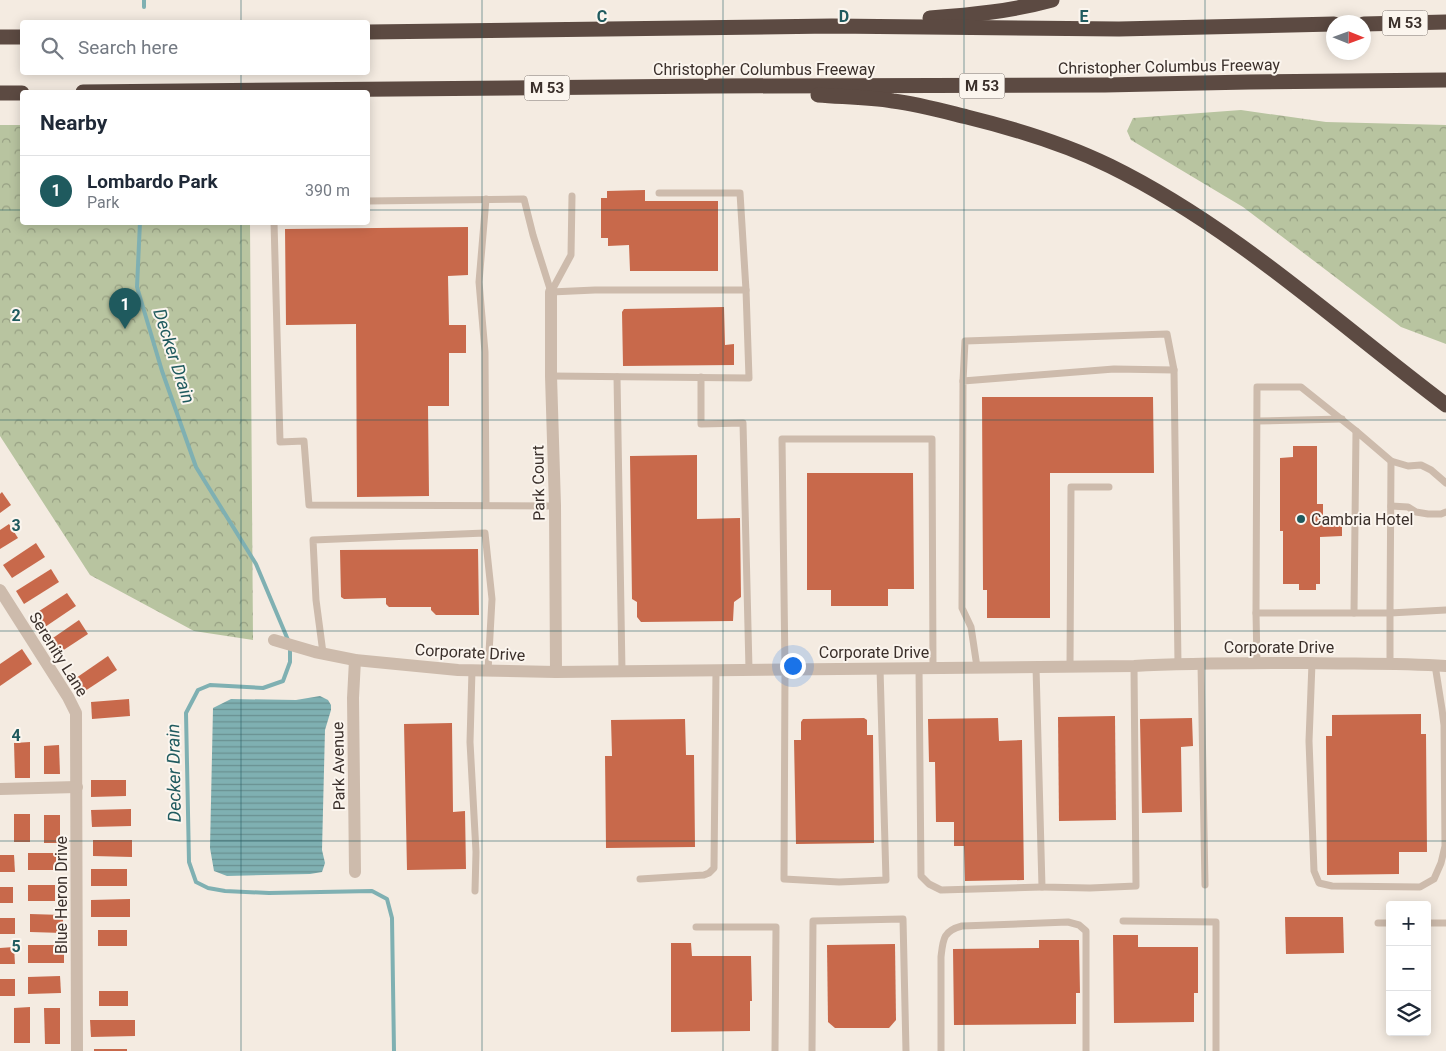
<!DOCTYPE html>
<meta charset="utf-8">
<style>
body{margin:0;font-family:Roboto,sans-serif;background:#f2f2f3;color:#1f2937}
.controls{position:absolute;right:15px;bottom:15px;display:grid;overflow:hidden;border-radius:5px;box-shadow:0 2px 12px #0003}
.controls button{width:45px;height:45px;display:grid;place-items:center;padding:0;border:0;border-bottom:1px solid #e0e1e3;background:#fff;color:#1f2937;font:25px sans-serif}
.compass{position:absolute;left:1326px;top:15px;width:45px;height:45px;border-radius:50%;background:#fff;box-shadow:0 2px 12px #0003;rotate:91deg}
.you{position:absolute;left:792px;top:665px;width:18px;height:18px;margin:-12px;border:4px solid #fff;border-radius:50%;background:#1a73e8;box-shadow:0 0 0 8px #1a73e833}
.badge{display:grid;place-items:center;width:32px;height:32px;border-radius:50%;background:#1f5a5e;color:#fff;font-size:16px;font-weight:700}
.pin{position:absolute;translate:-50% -41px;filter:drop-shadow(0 1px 2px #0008)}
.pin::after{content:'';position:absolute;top:26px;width:18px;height:15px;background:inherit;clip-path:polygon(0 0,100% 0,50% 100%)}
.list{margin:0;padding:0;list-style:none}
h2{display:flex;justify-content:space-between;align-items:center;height:65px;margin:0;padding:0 20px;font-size:21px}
h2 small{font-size:16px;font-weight:400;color:#747a83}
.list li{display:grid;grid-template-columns:32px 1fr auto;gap:15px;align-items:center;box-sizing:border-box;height:70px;padding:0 20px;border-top:1px solid #e0e1e3}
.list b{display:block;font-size:19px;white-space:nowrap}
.list p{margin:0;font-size:16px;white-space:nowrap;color:#747a83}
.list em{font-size:16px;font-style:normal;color:#747a83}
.icon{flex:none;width:28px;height:28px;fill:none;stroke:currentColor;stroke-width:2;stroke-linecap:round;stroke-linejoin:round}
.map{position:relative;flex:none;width:1446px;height:1051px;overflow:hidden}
.search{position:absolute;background:#fff;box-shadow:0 2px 12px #0003;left:20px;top:20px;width:350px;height:55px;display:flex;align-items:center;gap:12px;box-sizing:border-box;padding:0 18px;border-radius:5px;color:#747a83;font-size:19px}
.panel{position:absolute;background:#fff;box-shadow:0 2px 12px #0003;left:20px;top:90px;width:350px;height:135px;border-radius:5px}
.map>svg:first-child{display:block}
.forest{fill:url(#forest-crowns)}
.water{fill:url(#water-rules)}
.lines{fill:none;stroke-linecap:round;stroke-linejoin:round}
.stream{stroke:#7fb0b2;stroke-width:4}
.building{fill:#c8694b}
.service{stroke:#cdbbac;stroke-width:7}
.minor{stroke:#cdbbac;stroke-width:12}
.motorway{stroke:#5c4a42;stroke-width:15}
.grid{fill:none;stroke:#1f5a5e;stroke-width:1;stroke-opacity:0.55}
.poi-dot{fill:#1f5a5e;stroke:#fbf5ee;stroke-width:2}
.labels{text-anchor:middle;stroke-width:4;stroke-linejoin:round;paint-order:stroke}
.shield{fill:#fbf5ee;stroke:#756b66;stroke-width:1}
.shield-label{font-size:15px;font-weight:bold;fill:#3b302b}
.street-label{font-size:16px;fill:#3b302b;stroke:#fbf5ee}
.poi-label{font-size:16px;fill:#3b302b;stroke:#fbf5ee;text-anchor:start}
.water-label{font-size:18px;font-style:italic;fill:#1f5a5e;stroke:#fbf5ee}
.grid-label{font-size:16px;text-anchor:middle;font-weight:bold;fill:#1f5a5e;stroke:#fbf5ee;stroke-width:4;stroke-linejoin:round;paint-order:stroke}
</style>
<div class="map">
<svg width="1446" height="1051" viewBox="0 0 1446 1051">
<defs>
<pattern id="forest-crowns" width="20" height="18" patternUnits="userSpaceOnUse" patternTransform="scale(1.25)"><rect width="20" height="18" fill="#b8c4a0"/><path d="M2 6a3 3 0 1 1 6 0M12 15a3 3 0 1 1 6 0" fill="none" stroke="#97a083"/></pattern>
<pattern id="water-rules" width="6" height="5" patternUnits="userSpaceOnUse" patternTransform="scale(1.25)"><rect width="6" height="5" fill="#7fb0b2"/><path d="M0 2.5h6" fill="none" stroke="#699091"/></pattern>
</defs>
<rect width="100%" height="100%" fill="#f4ebe1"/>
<g class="forest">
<polygon points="1241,110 1326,122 1446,125 1446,344 1401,327 1243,207 1131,140 1127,131 1133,118"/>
<polygon points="0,125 22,125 22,222 250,223 253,640 194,631 90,575 0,436"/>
</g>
<polygon class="water" points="320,696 328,700 331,705 331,710 325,730 322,850 325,863 322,872 310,874 227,876 214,871 210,848 213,708 231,699 296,700"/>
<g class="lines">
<g class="stream">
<polyline points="144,7 144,0"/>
<polyline points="140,222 137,287 162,371 196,467 256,564 288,640"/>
<polyline points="290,646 290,662 283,681 263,688 210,685 198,690 186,713 189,862 196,882 208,888 225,891 269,893 372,891 387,899 392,918 394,1051"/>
</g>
</g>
<g class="building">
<polygon points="645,190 645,201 718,201 718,271 630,271 629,245 608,246 608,238 601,238 601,198 607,198 607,191"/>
<polygon points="468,227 468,275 448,276 449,325 466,325 466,353 449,353 449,406 428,406 429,496 357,497 356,324 286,325 285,229"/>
<polygon points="724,307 725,345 734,344 734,365 623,366 622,312 624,309"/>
<polygon points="982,397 1153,397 1154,473 1050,473 1050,618 987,618 987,590 983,590"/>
<polygon points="1293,446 1317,446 1317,504 1323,504 1323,515 1342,515 1342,536 1320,537 1320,584 1316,584 1316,590 1299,590 1299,584 1283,584 1283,531 1280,531 1280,458 1293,457"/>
<polygon points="697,455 697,519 740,518 741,597 734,602 733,621 641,622 637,617 637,602 632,599 630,456"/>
<polygon points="807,473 913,473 914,589 888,589 888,606 831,606 831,590 807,590"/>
<polygon points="2,492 11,505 0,513 0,494"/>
<polygon points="9,524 18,538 0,549 0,530"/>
<polygon points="36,543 45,557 12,578 3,565"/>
<polygon points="478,549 479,615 436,615 431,610 431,607 389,607 386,604 386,598 344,599 341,597 340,550"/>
<polygon points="51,569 59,582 24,604 16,591"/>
<polygon points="67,593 76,606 42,629 33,615"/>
<polygon points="79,620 88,634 59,653 50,640"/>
<polygon points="22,649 32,664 0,686 0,664"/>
<polygon points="108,656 117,670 85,691 76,678"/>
<polygon points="129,699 130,716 92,719 91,702"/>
<polygon points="1421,714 1421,734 1426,734 1427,852 1399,852 1399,874 1327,875 1326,736 1332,736 1332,715"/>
<polygon points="1115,716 1116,820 1059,821 1058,717"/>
<polygon points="864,718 867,720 867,735 873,735 874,843 796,844 794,740 801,740 801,722 803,719"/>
<polygon points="998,718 999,741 1022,740 1024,880 965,881 964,846 954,846 954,822 936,822 935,762 929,762 928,719"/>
<polygon points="1192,718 1193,746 1181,747 1182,812 1142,813 1140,719"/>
<polygon points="685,719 686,755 694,755 695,847 606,848 605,756 612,756 611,720"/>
<polygon points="452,723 453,812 465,811 466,869 407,870 404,724"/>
<polygon points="30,742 30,778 15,778 14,743"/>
<polygon points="59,745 60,774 44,774 44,746"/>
<polygon points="91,780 126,780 126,796 91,797"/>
<polygon points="131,809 131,826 92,827 91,810"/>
<rect x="14" y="814" width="16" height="28"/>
<rect x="44" y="815" width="16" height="28"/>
<polygon points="93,840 132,840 132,857 93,856"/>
<rect x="28" y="853" width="28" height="17"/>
<polygon points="0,855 14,855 15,872 0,872"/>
<rect x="91" y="869" width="36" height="17"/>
<rect x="28" y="885" width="27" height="16"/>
<rect x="0" y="887" width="13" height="16"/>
<polygon points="130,899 130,917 91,917 91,900"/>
<polygon points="30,914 63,915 63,933 30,932"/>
<polygon points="1285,917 1343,917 1344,953 1286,954"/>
<rect x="0" y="918" width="15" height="16"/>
<rect x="98" y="930" width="29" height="16"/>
<polygon points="1113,935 1138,935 1138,947 1198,947 1198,993 1194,993 1194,1022 1114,1023"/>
<polygon points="1039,940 1079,940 1080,993 1076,993 1076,1024 954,1025 953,949 1039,948"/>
<polygon points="671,943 691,943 692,956 751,956 752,1001 750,1001 750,1031 671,1032"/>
<polygon points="895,944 896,1020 889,1028 835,1028 828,1022 827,945"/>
<rect x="28" y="945" width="36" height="18"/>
<polygon points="14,947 15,964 0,964 0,948"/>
<polygon points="60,976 61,993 28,994 28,977"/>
<rect x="0" y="979" width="15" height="17"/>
<rect x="99" y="991" width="29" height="15"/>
<polygon points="30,1007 30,1043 14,1043 14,1008"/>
<polygon points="44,1008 60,1008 60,1044 45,1044"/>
<polygon points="90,1020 135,1020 135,1036 91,1037"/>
<rect x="94" y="1049" width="33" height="2"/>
</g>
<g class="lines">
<g class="service">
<polyline points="659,193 740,193 746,290"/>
<polyline points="368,201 524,199 533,235 551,292"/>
<polyline points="274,222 280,442 304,441 309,505 555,506"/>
<polyline points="551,292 595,290 746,290 749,378 551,376"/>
<polyline points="551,292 571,255 572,196"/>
<polyline points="617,377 622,671"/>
<polyline points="701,377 701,424 743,423 749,669"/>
<polyline points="963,381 965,341 1167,334 1174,370 1178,664"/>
<polyline points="1257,421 1342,419"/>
<polyline points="1391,461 1408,466 1421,465 1431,470 1446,483"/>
<polyline points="486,505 485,352 479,282 486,199"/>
<polyline points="1391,506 1408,507 1416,512 1428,514 1441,514 1446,512"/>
<polyline points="1256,613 1257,387 1301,387 1356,431"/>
<polyline points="1354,613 1356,431 1391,461 1390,613 1446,610"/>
<polyline points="323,653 316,600 313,540 485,533 492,599 488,671"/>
<polyline points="1257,663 1256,613 1390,613 1390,663"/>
<polyline points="1312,663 1309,741 1314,871 1319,883 1332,886 1420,887 1434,879 1441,863 1445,846 1444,725 1442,709 1435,665"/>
<polyline points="1201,664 1205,885"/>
<polyline points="977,667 971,627 962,608 963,381 1114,369 1174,370"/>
<polyline points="1036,667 1042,887 1090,888 1136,886 1134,666"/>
<polyline points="1070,667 1071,487 1109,487"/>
<polyline points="880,668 886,880 839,882 784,879 785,669 782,439 932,439 933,668"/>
<polyline points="919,668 921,876 929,884 941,890 1042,887"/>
<polyline points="472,670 470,742 476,852 475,891"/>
<polyline points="640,879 704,875 709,873 714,868 716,670"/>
<polyline points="1123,921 1216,922 1216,1051"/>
<polyline points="1378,923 1390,923"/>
<polyline points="1427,923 1446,923"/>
<polyline points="696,927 776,927 775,1051"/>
<polyline points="812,1051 813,921 903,919 906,1051"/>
<path d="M941,1051V957C943,939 943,931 962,926L1068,922L1079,925L1086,931V1051"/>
</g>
<g class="minor">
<polyline points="551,292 551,376 555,506 556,672"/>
<polyline points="0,590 68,697 76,713 77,1051"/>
<path d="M274,640L315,652L355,660L458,670L556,672L1134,666C1192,663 1251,663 1309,663C1355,664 1400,663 1446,666"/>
<polyline points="0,789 77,787"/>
<polyline points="355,872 353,698 355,660"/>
</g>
<g class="motorway">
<path d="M930,18C972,15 1012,11 1052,0"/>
<polyline points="1364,24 1446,22"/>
<polyline points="368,32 832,26 1119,29 1334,24"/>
<polyline points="0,37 22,37"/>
<polyline points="83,92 714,86 1105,85 1249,82 1446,80"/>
<polyline points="0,93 22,93"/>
<path d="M818,95C843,97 868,97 893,101C918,104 943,111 967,117C1016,129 1065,144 1110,166C1234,227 1337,323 1446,405"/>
</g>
</g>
<path class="grid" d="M241,0V22M482,0V1051M723,0V1051M964,0V1051M1205,0V1051M241,72V92M0,210H22M368,210H1446M241,222V1051M0,420H1446M0,631H1446M0,841H1446"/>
<circle class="poi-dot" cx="1301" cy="519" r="5"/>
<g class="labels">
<g class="shield">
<rect x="1382.5" y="10.5" width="45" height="25" rx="4"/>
<rect x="959.5" y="73.5" width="45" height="25" rx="4"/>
<rect x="524.5" y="75.5" width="45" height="25" rx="4"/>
</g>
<g class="shield-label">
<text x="1405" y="28">M 53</text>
<text x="982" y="91">M 53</text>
<text x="547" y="93">M 53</text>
</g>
<g class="street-label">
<text transform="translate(1169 66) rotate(-1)" y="6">Christopher Columbus Freeway</text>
<text x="764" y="75">Christopher Columbus Freeway</text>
<text transform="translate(538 483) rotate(-91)" y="6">Park Court</text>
<text x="1279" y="653">Corporate Drive</text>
<text transform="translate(470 652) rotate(3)" y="6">Corporate Drive</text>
<text x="874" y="658">Corporate Drive</text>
<text transform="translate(59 654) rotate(58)" y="6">Serenity Lane</text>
<text transform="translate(338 766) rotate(-91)" y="6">Park Avenue</text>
<text transform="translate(61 895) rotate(-90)" y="6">Blue Heron Drive</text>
</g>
<g class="poi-label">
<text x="1311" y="525">Cambria Hotel</text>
</g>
<g class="water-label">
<text transform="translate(174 356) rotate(72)" y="6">Decker Drain</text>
<text transform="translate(174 773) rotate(-91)" y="6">Decker Drain</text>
</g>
</g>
<g class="grid-label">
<text x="602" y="22">C</text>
<text x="844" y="22">D</text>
<text x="1084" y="22">E</text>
<text x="16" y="321">2</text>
<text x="16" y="531">3</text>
<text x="16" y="741">4</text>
<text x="16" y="952">5</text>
</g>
</svg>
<div class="controls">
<button>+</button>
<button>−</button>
<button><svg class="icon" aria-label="layers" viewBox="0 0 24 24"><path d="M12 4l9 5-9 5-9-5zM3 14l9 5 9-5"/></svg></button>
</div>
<svg class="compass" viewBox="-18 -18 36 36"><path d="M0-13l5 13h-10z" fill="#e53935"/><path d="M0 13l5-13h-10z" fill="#747a83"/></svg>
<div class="you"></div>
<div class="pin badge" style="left:125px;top:329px">1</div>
<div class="search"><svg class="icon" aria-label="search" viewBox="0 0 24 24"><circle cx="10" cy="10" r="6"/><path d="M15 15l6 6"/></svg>Search here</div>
<section class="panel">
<h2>Nearby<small></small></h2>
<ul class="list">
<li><span class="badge">1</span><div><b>Lombardo Park</b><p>Park</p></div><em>390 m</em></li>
</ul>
</section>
</div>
